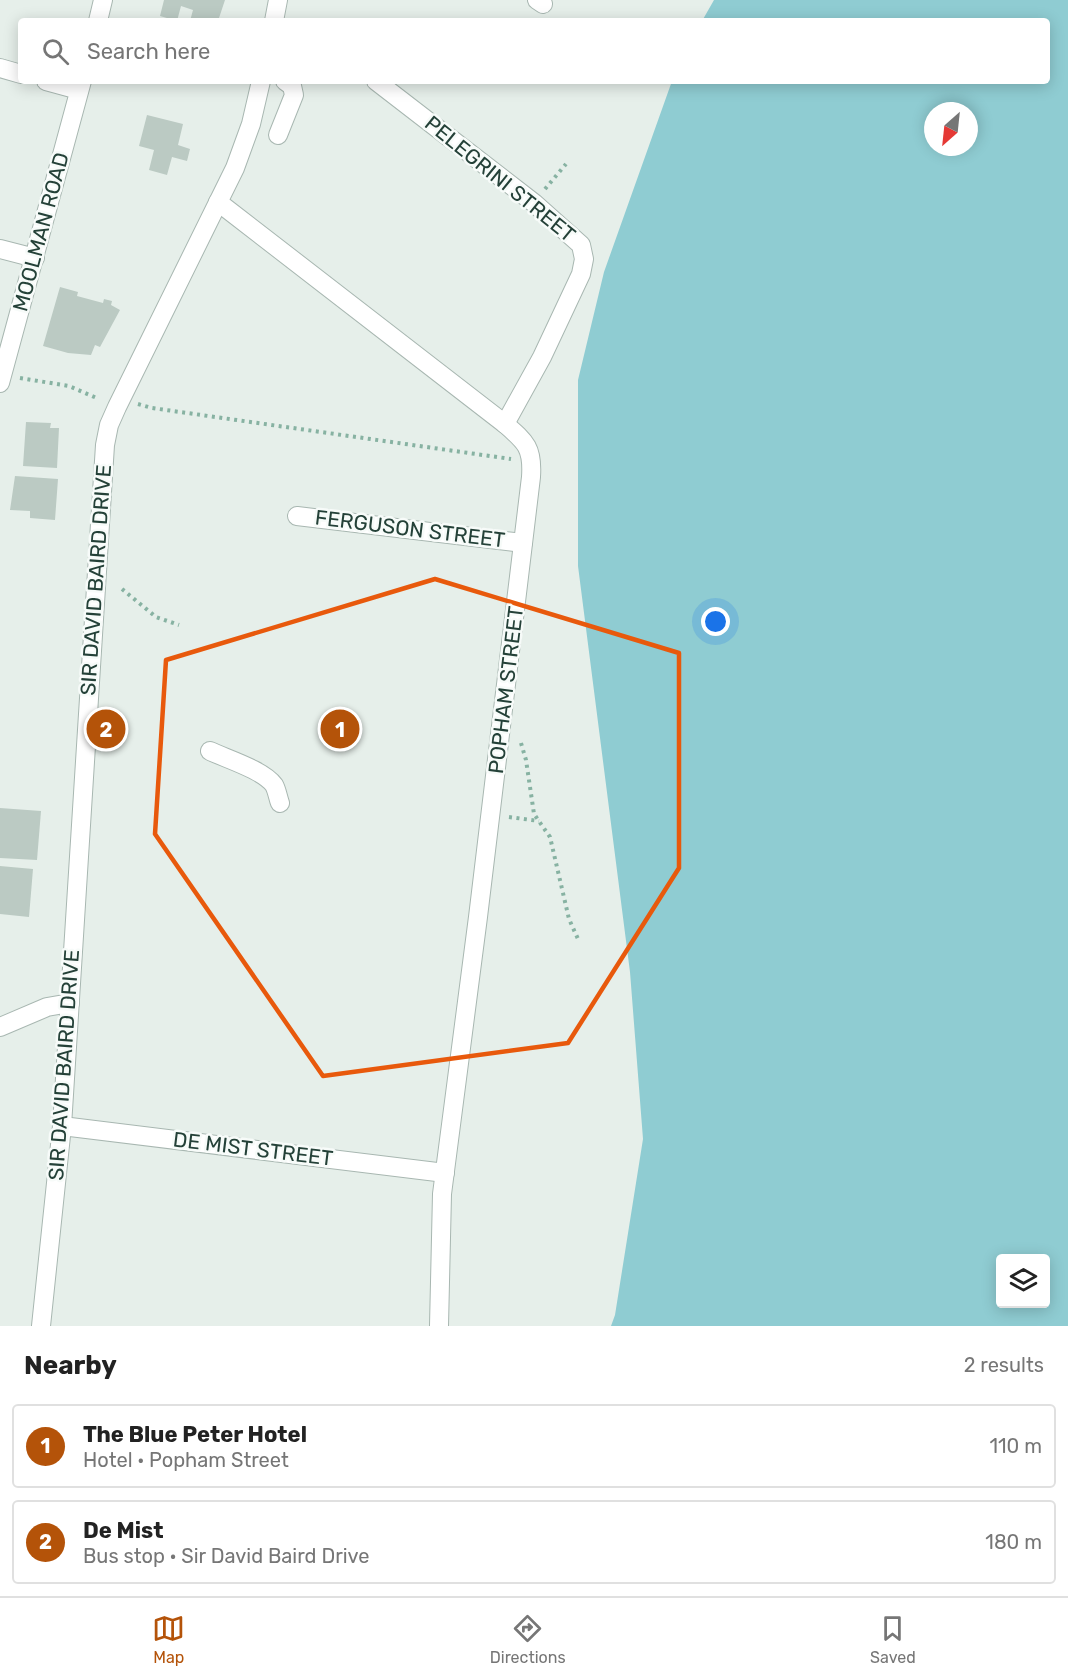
<!DOCTYPE html>
<meta charset="utf-8">
<style>
body{margin:0;font-family:Rubik,sans-serif;background:#f6f6f6;color:#222}
.controls{position:absolute;right:18px;bottom:18px;display:grid;overflow:hidden;border-radius:6px;box-shadow:0 3px 15px #0003}
.controls button{width:54px;height:54px;display:grid;place-items:center;padding:0;border:0;border-bottom:2px solid #e0e0e0;background:#fff;color:#222;font:30px sans-serif}
.compass{position:absolute;left:924px;top:102px;width:54px;height:54px;border-radius:50%;background:#fff;box-shadow:0 3px 15px #0003;rotate:207deg}
.you{position:absolute;left:716px;top:622px;width:21px;height:21px;margin:-15px;border:4px solid #fff;border-radius:50%;background:#1a73e8;box-shadow:0 0 0 9px #1a73e833}
.badge{display:grid;place-items:center;width:39px;height:39px;border-radius:50%;background:#b45309;color:#fff;font-size:20px;font-weight:700}
.pin{position:absolute;translate:-50% -50%;border:3px solid #fff;box-shadow:0 2px 6px #0006}
.list{margin:0;padding:0;list-style:none}
h2{display:flex;justify-content:space-between;align-items:center;height:78px;margin:0;padding:0 24px;font-size:26px}
h2 small{font-size:20px;font-weight:400;color:#767676}
.list li{display:grid;grid-template-columns:39px 1fr auto;gap:18px;align-items:center;box-sizing:border-box;height:84px;margin:0 12px 12px;padding:0 12px;border:2px solid #e0e0e0;border-radius:6px}
.list b{display:block;font-size:22px;white-space:nowrap}
.list p{margin:0;font-size:20px;white-space:nowrap;color:#767676}
.list em{font-size:20px;font-style:normal;color:#767676}
.icon{flex:none;width:33px;height:33px;fill:none;stroke:currentColor;stroke-width:2;stroke-linecap:round;stroke-linejoin:round}
.map{position:relative;flex:none;width:1068px;height:1326px;overflow:hidden}
.search{position:absolute;background:#fff;box-shadow:0 3px 15px #0003;left:18px;right:18px;top:18px;height:66px;display:flex;align-items:center;gap:15px;box-sizing:border-box;padding:0 21px;border-radius:6px;color:#767676;font-size:22px}
.sheet{height:270px;background:#fff}
nav{display:flex;justify-content:space-around;align-items:center;box-sizing:border-box;height:84px;border-top:2px solid #e0e0e0;background:#fff;font-size:16px;color:#767676}
nav a{display:grid;justify-items:center;gap:3px}
nav .on{color:#b45309}
.map>svg:first-child{display:block}
.water{fill:#8fccd2;fill-rule:evenodd}
.building{fill:#bbcac3}
.lines{fill:none;stroke-linecap:round;stroke-linejoin:round}
.minor-casing{stroke:#a8b7b1;stroke-width:20}
.path{stroke:#87b2a2;stroke-width:4;stroke-dasharray:3 4.5;stroke-linecap:butt}
.minor{stroke:#fff;stroke-width:18}
.marked{fill:none;stroke:#e8590c;stroke-width:4.5;stroke-linejoin:round}
.labels{text-anchor:middle;stroke-width:5;stroke-linejoin:round;paint-order:stroke}
.street-label{font-size:21px;fill:#244138;stroke:#f7fbf9}
</style>
<div class="map">
<svg width="1068" height="1326" viewBox="0 0 1068 1326">
<rect width="100%" height="100%" fill="#e6efea"/>
<path class="water" d="M714,0H1068V1326H611L615,1315L643,1139L630,972L578,566V380L604,272L672,81H1047V21H702ZM933,111H969V147H933ZM1000,1258H1046V1304H1000Z"/>
<g class="building">
<polygon points="164,0 225,0 218,21 190,21 193,10 181,6 177,21 160,16"/>
<polygon points="147,115 183,124 178,145 190,149 187,161 172,157 167,175 149,170 154,150 139,146"/>
<polygon points="60,287 78,292 77,296 103,303 104,299 112,301 111,305 120,310 100,347 95,345 91,355 68,353 43,346"/>
<polygon points="26,422 51,423 50,428 59,428 57,468 23,466"/>
<polygon points="15,476 58,479 55,520 30,518 30,511 10,510"/>
<polygon points="0,808 41,811 37,860 0,858"/>
<polygon points="0,866 33,869 29,917 0,914"/>
</g>
<g class="lines">
<g class="minor-casing">
<g id="minor">
<polyline points="537,0 543,4"/>
<polyline points="98,21 103,0"/>
<polyline points="274,21 278,0"/>
<polyline points="0,68 21,74"/>
<polyline points="46,81 79,90"/>
<polyline points="376,81 534,203 581,245 584,259 581,274 542,357 505,424"/>
<polyline points="278,135 294,95 292,86 285,81"/>
<path d="M218,202L505,424C526,442 533,448 531,477L478,917L442,1194L439,1326"/>
<polyline points="0,249 35,258"/>
<polyline points="0,383 82,81"/>
<polyline points="297,516 523,543"/>
<path d="M210,751C227,759 263,770 274,785C277,790 278,798 280,803"/>
<polyline points="0,1027 47,1007 70,1003"/>
<polyline points="62,1126 445,1173"/>
<polyline points="41,1326 62,1126 105,445 109,425 117,407 235,168 251,124 261,81"/>
</g>
</g>
<g class="path">
<polyline points="545,189 566,164"/>
<polyline points="20,378 69,386 99,399"/>
<polyline points="138,404 152,408 511,459"/>
<polyline points="122,589 156,617 179,625"/>
<polyline points="521,743 526,760 534,814 550,837 569,919 578,939"/>
<polyline points="509,817 539,821"/>
</g>
<use href="#minor" class="minor"/>
</g>
<path class="marked" d="M435,579L679,653V868L568,1043L323,1076L155,834L166,660Z"/>
<g class="labels">
<g class="street-label">
<text transform="translate(500 179) rotate(39)" y="7">PELEGRINI STREET</text>
<text transform="translate(41 232) rotate(-75)" y="7">MOOLMAN ROAD</text>
<text transform="translate(410 529) rotate(7)" y="7">FERGUSON STREET</text>
<text transform="translate(96 580) rotate(-86)" y="7">SIR DAVID BAIRD DRIVE</text>
<text transform="translate(506 690) rotate(-83)" y="7">POPHAM STREET</text>
<text transform="translate(64 1065) rotate(-86)" y="7">SIR DAVID BAIRD DRIVE</text>
<text transform="translate(253 1149) rotate(7)" y="7">DE MIST STREET</text>
</g>
</g>
</svg>
<div class="controls">
<button><svg class="icon" aria-label="layers" viewBox="0 0 24 24"><path d="M12 4l9 5-9 5-9-5zM3 14l9 5 9-5"/></svg></button>
</div>
<svg class="compass" viewBox="-18 -18 36 36"><path d="M0-13l5 13h-10z" fill="#e53935"/><path d="M0 13l5-13h-10z" fill="#767676"/></svg>
<div class="you"></div>
<div class="pin badge" style="left:340px;top:729px">1</div>
<div class="pin badge" style="left:106px;top:729px">2</div>
<div class="search"><svg class="icon" aria-label="search" viewBox="0 0 24 24"><circle cx="10" cy="10" r="6"/><path d="M15 15l6 6"/></svg>Search here</div>
</div>
<section class="sheet">
<h2>Nearby<small>2 results</small></h2>
<ul class="list">
<li><span class="badge">1</span><div><b>The Blue Peter Hotel</b><p>Hotel · Popham Street</p></div><em>110 m</em></li>
<li><span class="badge">2</span><div><b>De Mist</b><p>Bus stop · Sir David Baird Drive</p></div><em>180 m</em></li>
</ul>
</section>
<nav>
<a class="on"><svg class="icon" aria-label="map" viewBox="0 0 24 24"><path d="M3 6l6-2 6 2 6-2v14l-6 2-6-2-6 2zM9 4v14M15 6v14"/></svg>Map</a>
<a><svg class="icon" aria-label="directions" viewBox="0 0 24 24"><path d="M12 3l9 9-9 9-9-9zM9 14v-3h6M13 9l2 2-2 2"/></svg>Directions</a>
<a><svg class="icon" aria-label="saved" viewBox="0 0 24 24"><path d="M7 4h10v16l-5-4-5 4z"/></svg>Saved</a>
</nav>
